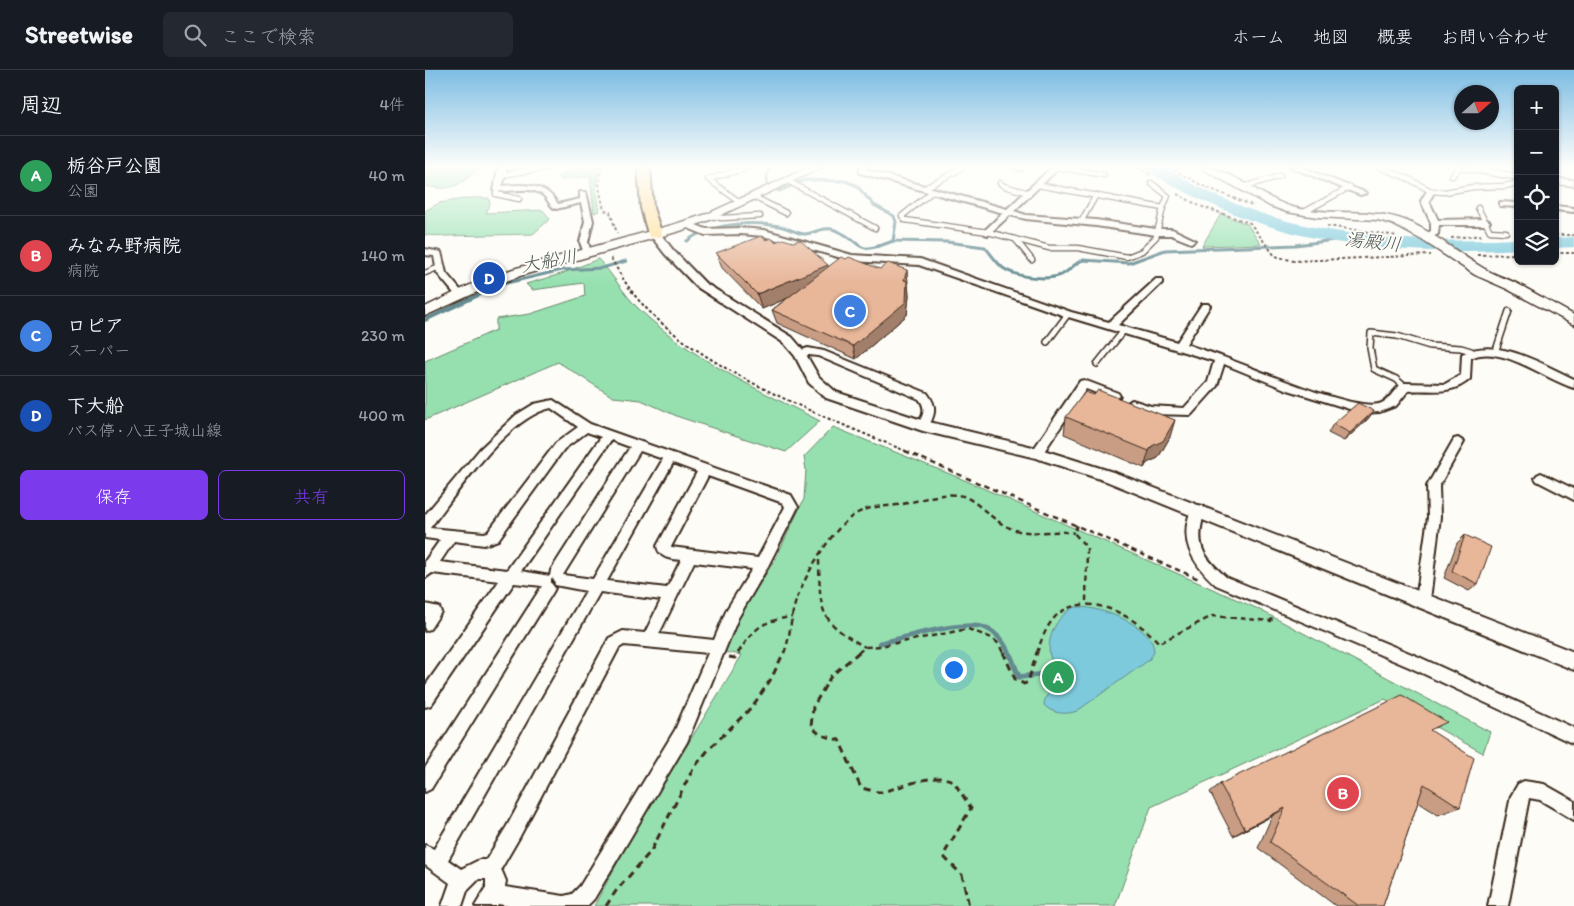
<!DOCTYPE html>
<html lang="ja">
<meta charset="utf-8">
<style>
body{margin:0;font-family:Itim,"Klee One",sans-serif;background:#242831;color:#f1f3f6}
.controls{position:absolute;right:15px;top:15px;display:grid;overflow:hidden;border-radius:8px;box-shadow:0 1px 4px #0004}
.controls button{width:45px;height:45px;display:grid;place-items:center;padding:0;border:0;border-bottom:1px solid #363941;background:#171b24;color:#f1f3f6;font:25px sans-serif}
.compass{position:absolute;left:1029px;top:15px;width:45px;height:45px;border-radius:50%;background:#171b24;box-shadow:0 1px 4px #0004;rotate:69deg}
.you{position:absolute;left:528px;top:599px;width:18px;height:18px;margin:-12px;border:4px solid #fff;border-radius:50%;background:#1a73e8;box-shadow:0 0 0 8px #1a73e833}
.badge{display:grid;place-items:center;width:32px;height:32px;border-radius:50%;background:#7c3aed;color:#fff;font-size:16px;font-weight:700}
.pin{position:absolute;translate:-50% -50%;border:2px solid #fff;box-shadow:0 1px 5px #0006}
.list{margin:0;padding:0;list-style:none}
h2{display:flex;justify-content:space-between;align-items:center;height:65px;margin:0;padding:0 20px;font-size:21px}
h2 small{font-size:16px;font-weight:400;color:#9ea1a6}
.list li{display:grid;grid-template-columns:32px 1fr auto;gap:15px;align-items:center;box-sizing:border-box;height:80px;padding:0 20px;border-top:1px solid #363941}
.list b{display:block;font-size:19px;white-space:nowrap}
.list p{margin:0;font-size:16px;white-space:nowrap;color:#9ea1a6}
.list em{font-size:16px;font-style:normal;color:#9ea1a6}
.actions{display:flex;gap:10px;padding:15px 20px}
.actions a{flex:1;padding:11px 0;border:1px solid #7c3aed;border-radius:8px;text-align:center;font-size:18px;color:#7c3aed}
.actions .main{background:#7c3aed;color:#fff}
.icon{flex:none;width:28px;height:28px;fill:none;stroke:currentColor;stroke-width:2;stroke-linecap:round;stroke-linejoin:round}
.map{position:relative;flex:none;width:1149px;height:836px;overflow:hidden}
header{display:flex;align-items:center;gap:30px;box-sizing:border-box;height:70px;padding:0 25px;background:#171b24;border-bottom:1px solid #363941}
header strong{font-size:24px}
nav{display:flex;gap:28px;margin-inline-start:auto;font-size:18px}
.search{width:350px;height:45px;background:#242831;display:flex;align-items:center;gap:12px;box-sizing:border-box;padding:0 18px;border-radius:8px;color:#9ea1a6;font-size:19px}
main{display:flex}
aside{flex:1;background:#171b24}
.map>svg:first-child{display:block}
.green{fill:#96e0b0;stroke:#688567}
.water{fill:#7dcadc;stroke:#638a90}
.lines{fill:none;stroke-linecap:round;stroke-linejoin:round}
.stream-far3{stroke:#638a90;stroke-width:3}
.stream-far2{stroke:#638a90;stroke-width:4}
.stream-far1{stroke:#638a90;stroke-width:5}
.stream{stroke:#638a90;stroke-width:5.5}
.river{fill:#7dcadc;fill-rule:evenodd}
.service-far1-casing{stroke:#3b2a1e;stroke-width:7}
.service-casing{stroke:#3b2a1e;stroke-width:8}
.minor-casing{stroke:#3b2a1e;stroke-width:4}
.tertiary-casing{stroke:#3b2a1e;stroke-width:4}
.secondary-casing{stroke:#3b2a1e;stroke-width:3}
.trunk-casing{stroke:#3b2a1e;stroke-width:4}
.path-far2{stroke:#3b2a1e;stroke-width:2;stroke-dasharray:3 2.5;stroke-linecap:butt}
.path-far1{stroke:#3b2a1e;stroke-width:2.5;stroke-dasharray:5.5 4;stroke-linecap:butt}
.path{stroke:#3b2a1e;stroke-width:3;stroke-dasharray:7 5;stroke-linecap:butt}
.service-far1{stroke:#fdfcf7;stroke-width:4.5}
.service{stroke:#fdfcf7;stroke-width:5}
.minor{fill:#fdfcf7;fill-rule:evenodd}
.tertiary{fill:#fdfcf7;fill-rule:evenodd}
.secondary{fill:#fdfcf7;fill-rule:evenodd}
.trunk{fill:#fedd96;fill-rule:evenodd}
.wall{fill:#c89d84;stroke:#3b2a1e}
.shaded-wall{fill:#a27f6b;stroke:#3b2a1e}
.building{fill:#e8b699;stroke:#3b2a1e}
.labels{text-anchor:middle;stroke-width:4;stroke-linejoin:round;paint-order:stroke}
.far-water-label{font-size:19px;font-style:italic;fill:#4f5a57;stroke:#fdfcf7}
</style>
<header>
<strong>Streetwise</strong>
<div class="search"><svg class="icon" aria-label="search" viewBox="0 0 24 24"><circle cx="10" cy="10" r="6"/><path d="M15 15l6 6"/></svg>ここで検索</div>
<nav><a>ホーム</a><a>地図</a><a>概要</a><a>お問い合わせ</a></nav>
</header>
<main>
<aside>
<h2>周辺<small>4件</small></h2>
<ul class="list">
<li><span class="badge" style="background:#2e9e5b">A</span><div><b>栃谷戸公園</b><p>公園</p></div><em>40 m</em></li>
<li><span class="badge" style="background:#e0444e">B</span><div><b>みなみ野病院</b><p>病院</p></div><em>140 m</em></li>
<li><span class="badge" style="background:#3f7fe0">C</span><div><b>ロピア</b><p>スーパー</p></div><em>230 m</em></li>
<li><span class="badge" style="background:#1a4fb4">D</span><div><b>下大船</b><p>バス停 · 八王子城山線</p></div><em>400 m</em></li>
</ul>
<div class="actions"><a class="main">保存</a><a>共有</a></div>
</aside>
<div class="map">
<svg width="1149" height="836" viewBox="0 0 1149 836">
<rect width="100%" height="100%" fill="#fdfcf7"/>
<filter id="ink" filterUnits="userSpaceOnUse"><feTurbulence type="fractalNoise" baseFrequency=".02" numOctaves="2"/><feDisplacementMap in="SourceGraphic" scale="10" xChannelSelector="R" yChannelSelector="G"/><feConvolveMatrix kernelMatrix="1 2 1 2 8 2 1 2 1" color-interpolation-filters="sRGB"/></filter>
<g filter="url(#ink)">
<g class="green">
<path d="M0,97H56C35,115 28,122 0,116Z"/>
<polygon points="147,97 173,97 171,118 174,141 169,143 165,106 136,110 133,107 148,100"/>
<polygon points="45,128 64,128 65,134 61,143 118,140 125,149 108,164 20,166 0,165 0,141 14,133"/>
<polygon points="796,144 822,154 836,174 777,176"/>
<path d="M173,189C188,204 199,225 214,239C266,289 332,319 395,351L361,382L254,347L216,330L188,327L133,292L0,350V291L71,260V249L105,244L160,226L159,213L107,220L101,214L136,204Z"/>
<polygon points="408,357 537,409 831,538 1065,662 1058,683 960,629 726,737 690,836 169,836 208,764 317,585 299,582 314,547 351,488 379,429 381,400 379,387"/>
</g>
<path class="water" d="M649,537C671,535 730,555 729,582L724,590L652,641C641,645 627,644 619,635C620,622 629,621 631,612C634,602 628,595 625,586C621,567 632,546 649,537Z"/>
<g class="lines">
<g class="stream-far3">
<path d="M345,97L342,105V114L354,121L380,110L420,111L431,115L449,135L469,146L471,152L468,171L522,172L560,177C566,184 571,192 578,198C591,207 621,211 636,205C644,202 649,193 658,190L704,193L740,180L871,175L917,169"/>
<path d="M262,171C285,153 326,151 354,156C362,157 372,164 380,164C390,163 399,156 410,160C442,173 427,187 468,171"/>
<polyline points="57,223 77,214 137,200 177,198 201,191"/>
</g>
<polyline class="stream-far2" points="0,250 60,222"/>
<path class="stream-far1" d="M455,573C481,568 538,549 561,558C572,563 579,572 584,583"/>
<polyline class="stream" points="584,582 594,607 632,603"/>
<g class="river">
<path d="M719,97C725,97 733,96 738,97C748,100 758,109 768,114C791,126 816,137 841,145C924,170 1007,173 1093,169V179C954,187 843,174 721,100Z"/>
<polygon points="1149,167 1149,177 1130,178 1130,168"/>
</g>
<g class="service-far1-casing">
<g id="service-far1">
<polyline points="590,97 596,99"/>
<polyline points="632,97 679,105"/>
<polyline points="954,97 982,108 1006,121 1020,122 1048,117 1080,116 1093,113"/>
<polyline points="77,105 125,97"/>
<polyline points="1027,106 1034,97"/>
<polyline points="363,111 450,158"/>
<polyline points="575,113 579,116 604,123"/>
<polyline points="726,113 743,126 738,138"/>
<polyline points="818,117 855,106"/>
<polyline points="500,118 537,98"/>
<polyline points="72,119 71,124 94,129"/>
<polyline points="508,121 477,146 480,150 563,162 624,178 653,178 702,187 717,181 731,167 738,138 613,115"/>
<polyline points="329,127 361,143"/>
<polyline points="316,133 283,109 319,99"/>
<polyline points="1053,138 1065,161 1081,162"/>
<polyline points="879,142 925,117"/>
<polyline points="286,146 297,148 335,146"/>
<polyline points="656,152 671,125"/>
<polyline points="591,170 607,190"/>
<polyline points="0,203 17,196"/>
</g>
</g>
<g class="service-casing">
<g id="service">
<polyline points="622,272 643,244"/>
<polyline points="1070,283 1084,241"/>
<polyline points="672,294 700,259"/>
<polyline points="980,317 971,309 949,299 945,278 946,263 972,266 1005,276 1036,278 1046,281"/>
</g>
</g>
<g class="minor-casing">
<g id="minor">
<path d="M73,97H81V105L77,116C98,114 121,113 133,134L155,129V122H161L168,151L163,172L166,182L165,184H159L155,172L160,151L156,133L131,139C125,137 123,129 118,125C103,115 85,123 69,121Z"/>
<polygon points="435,97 443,97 442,100 582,139 627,97 635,97 589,141 601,145 671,150 731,159 747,159 770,170 766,173 746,165 731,165 671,156 601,149 585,145 563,165 560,164 560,160 578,143 435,103"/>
<polygon points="865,97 876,97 942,123 935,125"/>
<polygon points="1003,119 1010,121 1004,131 1013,150 1061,149 1065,152 1061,155 1014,155 1013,164 1004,169 998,169 998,165 1006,161 1006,153 996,131"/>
<polygon points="1075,132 1093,133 1093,137 1075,136"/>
<polygon points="1130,136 1149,138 1149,142 1130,140"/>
<path d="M261,151L281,159L316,158L339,160L427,185L495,189L646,242L684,252L731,209H737V213L693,255L752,272L777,234H783L785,236L761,274C774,279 788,283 801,288C831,299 927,341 954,334C966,331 969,316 980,313L1020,314L1036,305L1037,284C1072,266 1117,294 1149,309V318C1121,310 1075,273 1046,288L1045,309C1026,326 1006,319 983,321L971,336L955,342L937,343L860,319L799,294L792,316L766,345L725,344L703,337L701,334L707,330L726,336L759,338L783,312L789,291L640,246L494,195L427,191L338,166L316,164L280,165L258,156L257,154Z"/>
<polygon points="0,179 16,182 21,203 38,223 38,227 32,227 12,203 9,186 0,185"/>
<path d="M383,278L399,281L502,323C513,337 510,345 502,359H494L492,356C498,346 502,339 494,329L393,286L384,285L375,287L370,284L371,282Z"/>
<polygon points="659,310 693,323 695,326 689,330 661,319 616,386 608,386 606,383 608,380 655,311"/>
<path d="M128,330L165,354L366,425L373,437L342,498L313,548L262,672L169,829L162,836H84L73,834L72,836H50L61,818V809H54L42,821L37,836H17L25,813L0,795V775L9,779L161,521L130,515L129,509L126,508V513L130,518L128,522L6,719L0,722V698L117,516L89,513L6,635L0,637V616L74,511L7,503L0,508V491L15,470L0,468V445L55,379L91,345L109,334ZM126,338L153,357L131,373L63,462L59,463L5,458C32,423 82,347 126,338ZM162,362L176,367L82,500L15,492L29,471L59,475L73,470L139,379ZM186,370L205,377L126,500L125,506L96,501ZM215,381L238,389L168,509L138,505ZM248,393L272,402L232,476C234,488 245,489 256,490L242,518L182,511ZM283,406L358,433L360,437L333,488L246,477ZM269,492L327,499L302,539L289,570L234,564ZM175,522L236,530L220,563L198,561L184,568L82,756L61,790H54L36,799L23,790ZM199,575L283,583L250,660L155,816L147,824L139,826L80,817L81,811L76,799L94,768L194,578Z"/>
<polygon points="1033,368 1039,372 1014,416 1015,447 1005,530 1003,535 998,536 993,535 991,530 1003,447 1002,416 1029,369"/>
<polygon points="1116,403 1149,419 1149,430 1112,411 1110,408 1112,405"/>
<path d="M773,435L778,436C780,442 778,446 777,452C771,479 781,489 801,507L994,587L1149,658V674L984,597L791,515C767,493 752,469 768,436Z"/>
<polygon points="0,534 14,537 16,542 5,559 0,561"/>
<polygon points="1099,711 1119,714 1149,731 1149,750 1115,730 1104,728 1083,836 1063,836 1086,726 1093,714"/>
</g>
</g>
<g class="tertiary-casing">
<polygon id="tertiary" points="230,161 234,162 248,180 280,213 367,267 379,281 394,307 411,322 500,351 612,378 691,403 1149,582 1149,600 681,411 611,388 498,361 401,328 384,313 370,286 359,273 272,217 240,184 226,166 225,164"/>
</g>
<g class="secondary-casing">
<g id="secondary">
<polygon points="384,97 398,97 290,148 255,161 98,205 59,219 0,246 0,237 49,213 88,199 247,155 282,144"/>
<path d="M774,97C806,97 836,128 867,137C902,146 938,138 973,148C1001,156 1032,183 1058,198C1069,205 1081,208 1093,214C1112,224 1130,235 1149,245V255L1082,219L1050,205L997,170L967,154L953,150L892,147L862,142L845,136Z"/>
<polygon points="1033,97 1055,97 1093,104 1093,110 1038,100"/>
<polygon points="1130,108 1149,110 1149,116 1130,114"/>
</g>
</g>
<g class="trunk-casing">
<polygon id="trunk" points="213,97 225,97 228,138 237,164 235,167 225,167 223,164 216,138"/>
</g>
<g class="path-far2">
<polyline points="176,97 174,117 179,140 185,142 192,163"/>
<polyline points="713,97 725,105"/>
<polyline points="744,97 778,116 829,136"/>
<polyline points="752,124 775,136 825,153 850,186 869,191 1006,185"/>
<polyline points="902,156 973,166"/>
<polyline points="1130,165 1149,165"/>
<polyline points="1026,168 1058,165"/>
<polyline points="1130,183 1149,183"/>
<polyline points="1052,185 1093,184"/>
<path d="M186,188C196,206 206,223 221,238C283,303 400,347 483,382"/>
</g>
<g class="path-far1">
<polyline points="480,381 776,510"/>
<polyline points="652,455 649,463 662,478 661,533"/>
<path d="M394,490C395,541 393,551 440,577"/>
<path d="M313,583C330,558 336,551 367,547"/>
<path d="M359,583C366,566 365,548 371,531C380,505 410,451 437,441C450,435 464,437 478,434C498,430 517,421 538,426C551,430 569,452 585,458C605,467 628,459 649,463"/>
<polyline points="433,583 440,577 456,576 543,559 567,568 574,574 578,583"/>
<path d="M612,583C617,567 625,546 641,539C672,524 714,550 734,573L787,546L846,551L848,546"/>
</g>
<g class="path">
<path d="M434,582L406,606L388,637L386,657L396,665L414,670L436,718C442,719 450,722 456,722C473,719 513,700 529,712L546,738L519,784L520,788L537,805L544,836"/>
<polyline points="578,582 590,609 599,614 603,612 612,582"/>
<polyline points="304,587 310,588 314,582"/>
<polyline points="181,836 191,821 226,781 268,699 284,679 327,637 346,609 359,582"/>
</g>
<use href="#service-far1" class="service-far1"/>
<use href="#service" class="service"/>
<use href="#minor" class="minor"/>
<use href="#tertiary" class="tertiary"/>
<use href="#secondary" class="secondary"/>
<use href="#trunk" class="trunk"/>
</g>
<g class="wall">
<polygon points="341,170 350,172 404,197 483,213 483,215 484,225 482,245 431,289 352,253 347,240 362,228 337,239 297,198 291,183"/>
<polygon points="641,347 745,367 733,388 722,393 719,398 639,364"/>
<polygon points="943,349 919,371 903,363 908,354"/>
<polygon points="1040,465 1053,514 1044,521 1019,508 1032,473"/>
<polygon points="1006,661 1035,737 1013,745 993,732 958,836 911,836 833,778 847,746 808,766 785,722 795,714"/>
</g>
<g class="shaded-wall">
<polygon points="403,195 407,209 337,239 332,224"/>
<polygon points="482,200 484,225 482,245 431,289 428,276 479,210"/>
<polygon points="949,341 943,349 919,371 925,363"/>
<polygon points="750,350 745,367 733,388 722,393 719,398 724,381 727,376"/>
<polygon points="860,738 847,746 808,766 820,759"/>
</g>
<g class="building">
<polygon points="336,166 341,170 346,168 350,172 358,169 368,172 375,170 403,195 332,224 291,183"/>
<polygon points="416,187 421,189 424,187 455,199 463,193 482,200 479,210 482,211 481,232 428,276 347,240"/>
<polygon points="673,320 750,350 738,371 727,376 724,381 641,347 660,322 669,325"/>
<polygon points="933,333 949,341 925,363 908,354"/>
<polygon points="1040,465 1066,477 1053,514 1027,501"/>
<polygon points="977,625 1022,652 1005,660 1049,688 1035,737 999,714 958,836 934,836 845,772 860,738 820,759 795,714"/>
</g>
</g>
<linearGradient id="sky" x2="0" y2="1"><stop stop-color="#7dbde3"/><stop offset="0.45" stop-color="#fefefb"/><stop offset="1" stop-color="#fefefb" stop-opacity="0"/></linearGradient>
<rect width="1149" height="214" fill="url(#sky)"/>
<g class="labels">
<g class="far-water-label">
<text transform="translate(948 171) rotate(6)" y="7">湯殿川</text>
<text transform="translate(124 190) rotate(-10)" y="7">大船川</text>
</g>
</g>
</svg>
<div class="controls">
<button>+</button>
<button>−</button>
<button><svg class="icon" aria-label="locate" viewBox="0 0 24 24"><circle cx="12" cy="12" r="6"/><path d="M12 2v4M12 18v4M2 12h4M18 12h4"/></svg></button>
<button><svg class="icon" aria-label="layers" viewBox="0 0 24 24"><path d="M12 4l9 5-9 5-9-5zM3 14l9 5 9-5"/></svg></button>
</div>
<svg class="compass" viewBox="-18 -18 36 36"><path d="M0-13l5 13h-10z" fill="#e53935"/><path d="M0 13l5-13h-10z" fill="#9ea1a6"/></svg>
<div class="you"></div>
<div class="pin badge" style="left:633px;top:607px;background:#2e9e5b">A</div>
<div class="pin badge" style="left:918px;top:723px;background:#e0444e">B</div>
<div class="pin badge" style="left:425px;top:241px;background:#3f7fe0">C</div>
<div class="pin badge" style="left:64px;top:208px;background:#1a4fb4">D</div>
</div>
</main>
